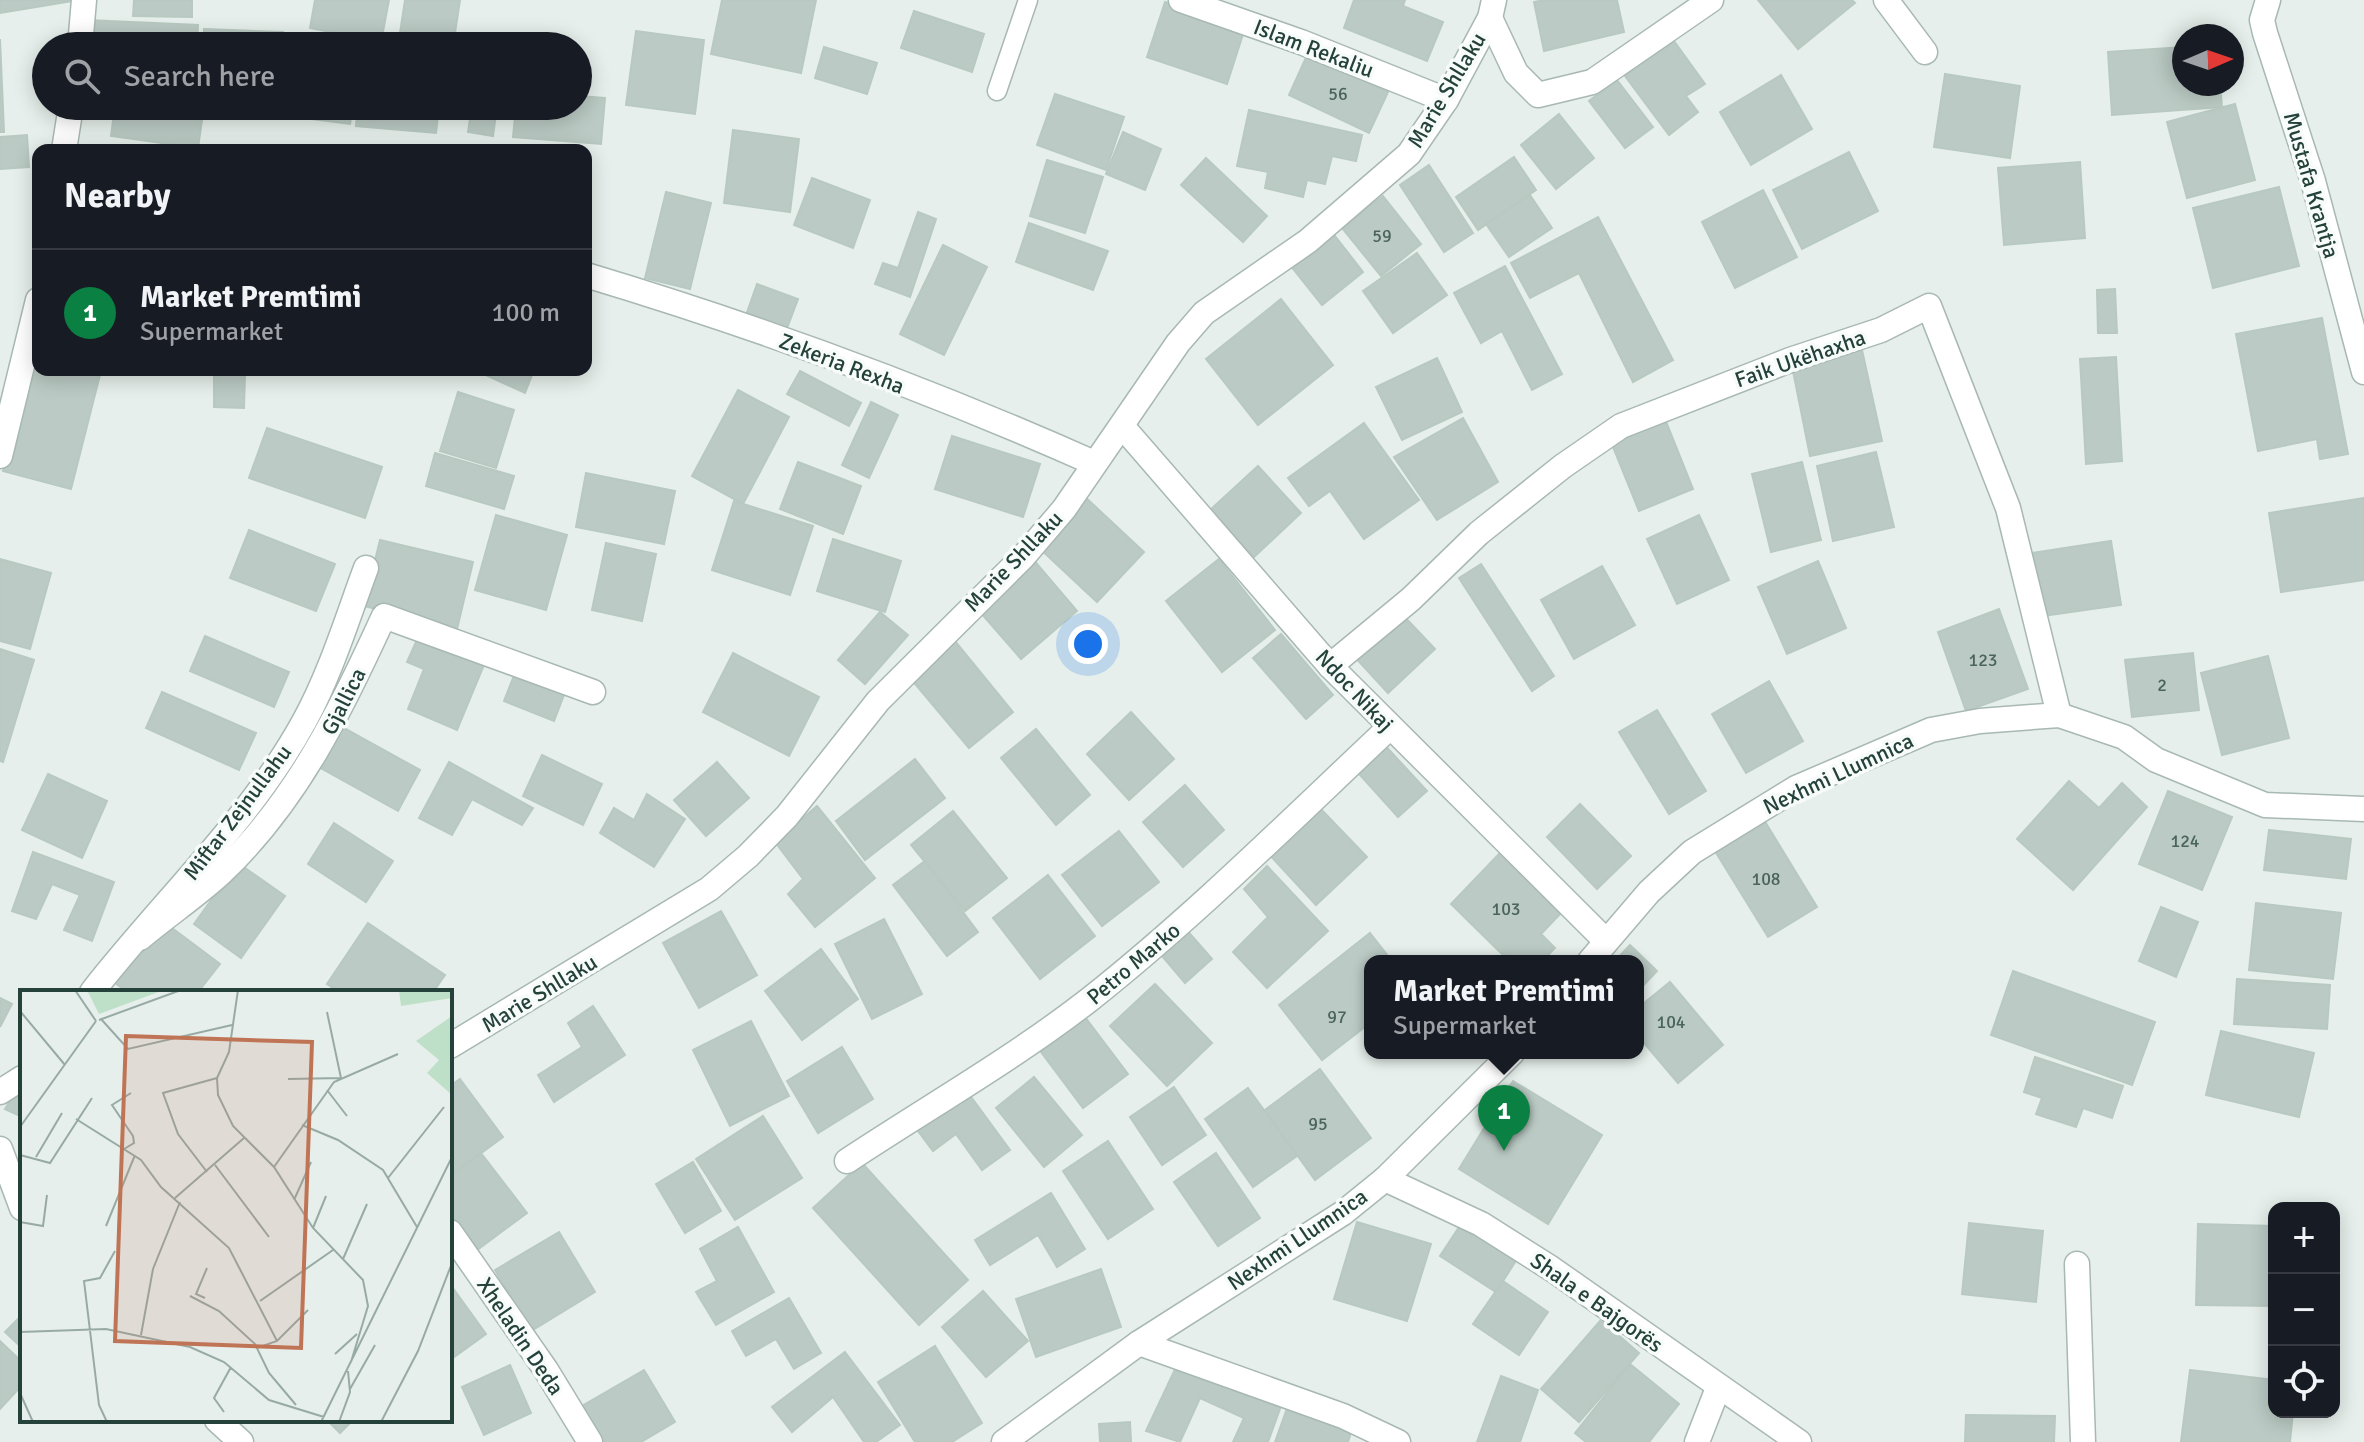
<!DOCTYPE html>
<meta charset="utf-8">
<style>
body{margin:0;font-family:Signika,sans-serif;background:#242831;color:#f1f3f6}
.controls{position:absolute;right:24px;bottom:24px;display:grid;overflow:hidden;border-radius:16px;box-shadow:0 4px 20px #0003}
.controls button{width:72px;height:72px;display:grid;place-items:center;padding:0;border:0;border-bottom:2px solid #363941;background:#171b24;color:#f1f3f6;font:40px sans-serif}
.compass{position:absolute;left:2172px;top:24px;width:72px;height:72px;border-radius:50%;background:#171b24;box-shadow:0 4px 20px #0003;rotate:88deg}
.you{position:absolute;left:1088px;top:644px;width:28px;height:28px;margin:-20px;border:6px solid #fff;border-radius:50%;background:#1a73e8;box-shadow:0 0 0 12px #1a73e833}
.badge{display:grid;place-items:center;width:52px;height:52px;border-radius:50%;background:#0b8043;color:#fff;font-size:26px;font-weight:700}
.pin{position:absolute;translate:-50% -66px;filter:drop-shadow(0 2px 4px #0008)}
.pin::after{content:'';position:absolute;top:42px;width:28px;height:24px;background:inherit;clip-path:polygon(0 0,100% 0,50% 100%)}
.popup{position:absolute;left:1364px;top:955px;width:280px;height:104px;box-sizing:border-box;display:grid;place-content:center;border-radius:16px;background:#171b24;filter:drop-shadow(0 2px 6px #0005);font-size:26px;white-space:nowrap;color:#9ea1a6}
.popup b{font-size:30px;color:#f1f3f6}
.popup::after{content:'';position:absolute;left:50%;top:100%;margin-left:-16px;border:16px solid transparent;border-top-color:#171b24}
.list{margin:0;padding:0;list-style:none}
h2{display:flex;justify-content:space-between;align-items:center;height:104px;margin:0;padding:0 32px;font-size:34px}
h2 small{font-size:26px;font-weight:400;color:#9ea1a6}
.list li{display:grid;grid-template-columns:52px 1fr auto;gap:24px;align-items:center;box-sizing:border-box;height:128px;padding:0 32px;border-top:2px solid #363941}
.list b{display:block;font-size:30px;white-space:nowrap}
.list p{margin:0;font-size:26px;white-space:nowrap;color:#9ea1a6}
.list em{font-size:26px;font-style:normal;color:#9ea1a6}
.icon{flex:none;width:44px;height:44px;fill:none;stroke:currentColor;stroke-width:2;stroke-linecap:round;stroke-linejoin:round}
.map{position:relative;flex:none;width:2364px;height:1442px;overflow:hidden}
.search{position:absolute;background:#171b24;box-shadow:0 4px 20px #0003;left:32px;top:32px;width:560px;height:88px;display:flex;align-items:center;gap:20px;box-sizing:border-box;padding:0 28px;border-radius:44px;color:#9ea1a6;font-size:30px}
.panel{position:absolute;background:#171b24;box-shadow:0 4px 20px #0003;left:32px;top:144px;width:560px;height:232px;border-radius:16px}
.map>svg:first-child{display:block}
.building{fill:#bbcac4;stroke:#b8c9c2;stroke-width:2}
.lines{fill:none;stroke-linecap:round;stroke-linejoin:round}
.lane-casing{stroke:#a8b8b2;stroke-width:21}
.street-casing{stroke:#a8b8b2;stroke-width:27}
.lane{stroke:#fff;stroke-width:18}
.street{stroke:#fff;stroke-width:24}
.labels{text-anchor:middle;stroke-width:7;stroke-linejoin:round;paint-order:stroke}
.number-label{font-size:18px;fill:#4a645c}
.street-label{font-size:22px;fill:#24423a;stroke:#f7fbf9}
.inset-road{fill:none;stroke:#98aaa4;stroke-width:2}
.view{fill:#c07456;fill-opacity:0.15;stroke:#c07456;stroke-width:4}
.inset-edge{fill:none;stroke:#24423a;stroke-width:4}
</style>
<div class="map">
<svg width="2364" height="1442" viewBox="0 0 2364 1442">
<rect width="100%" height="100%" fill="#e6efeb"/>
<g class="building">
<polygon points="0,0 73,0 73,1 0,13"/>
<polygon points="134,0 192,0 192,17 133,16"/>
<polygon points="315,0 389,0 381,42 310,28"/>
<polygon points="405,0 460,0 453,46 398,46"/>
<polygon points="722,0 816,0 801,73 711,54"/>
<polygon points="1354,0 1405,0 1403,6 1443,22 1427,61 1344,28"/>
<polygon points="1544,0 1617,0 1624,32 1544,51 1534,2"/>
<polygon points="1758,0 1852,0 1855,3 1798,49"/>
<polygon points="1165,2 1245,28 1227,84 1147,57"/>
<polygon points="914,11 984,34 972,72 901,48"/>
<polygon points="87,20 198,25 197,46 86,46"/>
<polygon points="204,29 283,32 283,46 204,46"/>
<polygon points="636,31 704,40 695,114 626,105"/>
<polygon points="0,39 4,132 0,132"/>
<polygon points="1674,41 1705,84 1686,96 1698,112 1669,135 1625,76"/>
<polygon points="824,47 877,63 867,94 815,78"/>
<polygon points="2184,47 2184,84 2220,84 2222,107 2112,115 2108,52"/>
<polygon points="1308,53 1388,92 1369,133 1289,95"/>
<polygon points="1945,74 2020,86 2010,158 1934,147"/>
<polygon points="1781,75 1812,129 1751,165 1720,112"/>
<polygon points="1617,80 1653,127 1625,148 1589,101"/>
<polygon points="1055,94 1124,117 1106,170 1037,145"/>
<polygon points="578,96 605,98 601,144 513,137 516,106 578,106"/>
<polygon points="2235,104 2255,180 2187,198 2167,122"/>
<polygon points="115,106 204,106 198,148 111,136"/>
<polygon points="241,106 283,106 282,114 241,113"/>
<polygon points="288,106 353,106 350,124 287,116"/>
<polygon points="358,106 439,106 436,133 356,126"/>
<polygon points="472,106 497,106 493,136 468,132"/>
<polygon points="1249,110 1362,135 1356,161 1332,156 1325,184 1307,180 1303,197 1265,188 1268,172 1237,166"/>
<polygon points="1559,114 1594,158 1556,189 1521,145"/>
<polygon points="733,130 799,139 790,212 724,203"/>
<polygon points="1123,132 1161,149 1145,190 1106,174"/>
<polygon points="27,135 29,167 0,169 0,137"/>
<polygon points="1849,152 1878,211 1802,249 1773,190"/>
<polygon points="1514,157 1536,190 1478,230 1456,197"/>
<polygon points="1206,158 1267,216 1243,242 1181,185"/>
<polygon points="1047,160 1103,177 1085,233 1030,216"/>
<polygon points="2080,162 2085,238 2004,245 1998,168"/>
<polygon points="1429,165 1473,233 1444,252 1400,185"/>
<polygon points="812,178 870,200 853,248 794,225"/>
<polygon points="2279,187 2299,266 2213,288 2193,208"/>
<polygon points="1763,190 1797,257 1735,288 1702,222"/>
<polygon points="666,192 711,203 690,289 645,278"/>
<polygon points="1530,195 1552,228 1509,257 1486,224"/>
<polygon points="1383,196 1421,244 1381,276 1342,228"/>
<polygon points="918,212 936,219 910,297 875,284 883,263 898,268"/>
<polygon points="1598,217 1673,360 1633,382 1579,273 1530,298 1511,263"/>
<polygon points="1029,223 1108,251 1093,290 1016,262"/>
<polygon points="1328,227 1363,272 1322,305 1286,260"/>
<polygon points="943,245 987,267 944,355 900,334"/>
<polygon points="1417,253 1447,295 1393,333 1363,291"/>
<polygon points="1505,266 1562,374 1532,390 1502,331 1481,343 1454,293"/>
<polygon points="757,284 798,299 784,336 744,321"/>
<polygon points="2115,289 2117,333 2098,333 2097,290"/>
<polygon points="1281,299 1333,365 1258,425 1206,359"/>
<polygon points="2322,318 2348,454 2320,459 2317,439 2258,451 2236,334"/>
<polygon points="1862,350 1882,441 1810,456 1792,366"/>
<polygon points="33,354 38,355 38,370 101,371 71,489 3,471"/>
<polygon points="2116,357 2122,461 2086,464 2080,359"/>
<polygon points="1437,358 1462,412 1402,440 1376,387"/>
<polygon points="475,370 534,370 525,393"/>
<polygon points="800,371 861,403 849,426 787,394"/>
<polygon points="214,375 245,375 244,408 214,407"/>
<polygon points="738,390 789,417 743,504 692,476"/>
<polygon points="458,392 514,410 496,468 440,451"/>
<polygon points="871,402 898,415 869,478 842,465"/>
<polygon points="1663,414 1693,489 1639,511 1609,437"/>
<polygon points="1463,418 1498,482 1437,520 1394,457"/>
<polygon points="1364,423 1419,500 1364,539 1330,491 1309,506 1288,478"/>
<polygon points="267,428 382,467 365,518 249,478"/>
<polygon points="952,436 1040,464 1023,517 935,489"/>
<polygon points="1876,452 1894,527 1833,541 1817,466"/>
<polygon points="435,453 514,476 504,509 426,486"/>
<polygon points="798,462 861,486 843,534 780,509"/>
<polygon points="1802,462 1821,540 1771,552 1752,474"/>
<polygon points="1258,466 1301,513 1254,557 1210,510"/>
<polygon points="586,473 675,491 664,544 576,527"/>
<polygon points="1084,496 1144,552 1097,602 1037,546"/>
<polygon points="2364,498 2364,580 2281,592 2269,513"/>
<polygon points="734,501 813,526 790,595 712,570"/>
<polygon points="496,515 567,535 546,610 475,590"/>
<polygon points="1699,515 1729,580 1677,604 1647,539"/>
<polygon points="249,530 335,564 316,611 230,578"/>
<polygon points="833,539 901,561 885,612 817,591"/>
<polygon points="380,540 473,562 457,629 364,606"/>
<polygon points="2111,541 2121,605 2035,617 2026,554"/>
<polygon points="606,543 656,554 642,621 592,610"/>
<polygon points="1031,557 1077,611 1021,659 974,605"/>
<polygon points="0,559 51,573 30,649 0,641"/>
<polygon points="1219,559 1275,630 1222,672 1166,601"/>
<polygon points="1818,561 1846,628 1787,654 1758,587"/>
<polygon points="1481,564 1554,676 1532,691 1459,578"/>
<polygon points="1602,566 1635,625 1574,659 1541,600"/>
<polygon points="1999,609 2028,689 1966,711 1938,632"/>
<polygon points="1399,611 1435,649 1388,693 1353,655"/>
<polygon points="880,612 908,635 865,684 838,660"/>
<polygon points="420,633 486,660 457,730 408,709 424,669 407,662"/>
<polygon points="1281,634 1333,695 1306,719 1253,658"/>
<polygon points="950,635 1013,712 969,748 906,673"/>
<polygon points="205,636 289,672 274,707 190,671"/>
<polygon points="0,649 34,660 3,762 0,761"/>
<polygon points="733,653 819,697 789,756 703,712"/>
<polygon points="2193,653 2199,710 2132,717 2125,660"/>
<polygon points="2268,656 2289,738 2222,755 2201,673"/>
<polygon points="517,668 567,687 554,721 504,701"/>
<polygon points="1769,681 1803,741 1746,773 1712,714"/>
<polygon points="162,692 256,733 239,770 146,728"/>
<polygon points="1657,710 1706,791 1669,814 1619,732"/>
<polygon points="1131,712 1174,759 1129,800 1087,754"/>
<polygon points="342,727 420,770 398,811 319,767"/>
<polygon points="1036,729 1090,795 1056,825 1001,758"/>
<polygon points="1380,740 1427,791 1398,817 1352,766"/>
<polygon points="542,755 602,784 583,825 523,796"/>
<polygon points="915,759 945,798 865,860 836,821"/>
<polygon points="449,762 533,808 522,825 472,799 452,835 419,818"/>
<polygon points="717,762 749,798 706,836 674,800"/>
<polygon points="48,774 107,801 82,858 22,830"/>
<polygon points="2069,781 2099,808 2122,783 2147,807 2073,890 2017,839"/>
<polygon points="1185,785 1224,830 1183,867 1143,822"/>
<polygon points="2168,791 2232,817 2202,890 2139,864"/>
<polygon points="647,794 685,819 654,867 600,833 614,808 634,820"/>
<polygon points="1315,803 1367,857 1316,905 1265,850"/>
<polygon points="1580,804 1631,856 1597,889 1547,837"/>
<polygon points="817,806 875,878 815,927 788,894 803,879 775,842"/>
<polygon points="953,811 1007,878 965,911 911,845"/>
<polygon points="1764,820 1817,907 1768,937 1715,851"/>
<polygon points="334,823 393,861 366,902 308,864"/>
<polygon points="2269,830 2351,839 2346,879 2264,870"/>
<polygon points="1119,831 1159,882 1102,926 1062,875"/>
<polygon points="33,852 114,882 92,941 64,930 80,895 52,884 36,919 12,911"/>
<polygon points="1500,853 1561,913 1541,934 1555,948 1542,961 1509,961 1451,904"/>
<polygon points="925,861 978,932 947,956 893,885"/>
<polygon points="238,863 285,896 241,958 194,924"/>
<polygon points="1267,866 1328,931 1267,988 1233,952 1268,917 1244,889"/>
<polygon points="1048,875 1095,936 1040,979 993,918"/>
<polygon points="2256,903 2341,913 2333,979 2249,970"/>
<polygon points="2161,907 2198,922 2176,977 2139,961"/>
<polygon points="721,911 757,975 699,1008 663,943"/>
<polygon points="884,919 922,994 872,1019 835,944"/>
<polygon points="164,922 220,964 198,992 127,992 114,982"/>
<polygon points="368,923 445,975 433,992 339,992 327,984"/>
<polygon points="1184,927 1212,959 1185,983 1157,950"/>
<polygon points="1370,933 1392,961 1370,961 1370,1023 1322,1060 1279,1005"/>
<polygon points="1630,945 1657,971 1638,991 1638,961 1615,961"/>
<polygon points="821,949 858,999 802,1040 765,991"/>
<polygon points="2013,971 2155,1022 2132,1085 1991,1035"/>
<polygon points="2237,979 2330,985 2327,1029 2234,1024"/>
<polygon points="1670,982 1723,1045 1678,1083 1638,1036 1638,1008"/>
<polygon points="1155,984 1212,1043 1167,1086 1110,1026"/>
<polygon points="0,998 12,1004 0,1027"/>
<polygon points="593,1006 625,1055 554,1102 538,1075 582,1047 568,1023"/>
<polygon points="1085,1017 1128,1074 1083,1108 1041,1052"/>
<polygon points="751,1021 789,1096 730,1126 693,1050"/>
<polygon points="2221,1031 2314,1053 2299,1117 2206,1095"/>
<polygon points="842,1047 873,1099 818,1133 787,1081"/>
<polygon points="2035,1057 2123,1086 2112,1118 2083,1108 2076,1127 2036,1114 2042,1098 2024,1092"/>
<polygon points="1320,1069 1371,1138 1315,1180 1265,1110"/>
<polygon points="1034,1077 1082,1135 1044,1167 996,1108"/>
<polygon points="460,1079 503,1137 450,1176 450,1086"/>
<polygon points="1513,1081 1602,1135 1548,1224 1459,1169"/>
<polygon points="20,1084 22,1085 22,1117 5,1109"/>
<polygon points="1174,1087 1206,1135 1162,1165 1130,1117"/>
<polygon points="1248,1088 1297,1156 1253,1187 1205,1119"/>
<polygon points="966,1090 1010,1150 982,1170 956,1134 933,1151 915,1127"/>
<polygon points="763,1116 802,1178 735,1220 696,1159"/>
<polygon points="1108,1141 1153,1209 1108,1239 1063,1171"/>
<polygon points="481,1153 527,1213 473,1253 450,1222 450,1176"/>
<polygon points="1216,1153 1260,1218 1218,1246 1174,1182"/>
<polygon points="693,1162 721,1211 685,1233 656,1184"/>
<polygon points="862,1163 968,1280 919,1325 813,1208"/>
<polygon points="1051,1193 1085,1249 1057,1267 1038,1235 990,1265 975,1240"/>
<polygon points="1357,1222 1431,1244 1407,1321 1334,1299"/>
<polygon points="1969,1223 2043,1231 2036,1302 1962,1294"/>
<polygon points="1461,1224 1517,1259 1496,1292 1440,1256"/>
<polygon points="2198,1224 2274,1226 2274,1306 2196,1305"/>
<polygon points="738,1227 774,1292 716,1325 696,1292 717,1281 700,1249"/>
<polygon points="559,1232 595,1292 531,1331 495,1270"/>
<polygon points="1101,1269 1121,1327 1036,1357 1016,1299"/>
<polygon points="1503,1281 1548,1312 1519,1355 1473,1324"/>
<polygon points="450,1284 486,1334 450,1360"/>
<polygon points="983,1291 1028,1341 986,1377 942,1327"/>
<polygon points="789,1298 821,1353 794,1369 776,1339 746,1356 732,1331"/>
<polygon points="22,1315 22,1348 5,1332"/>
<polygon points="1601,1320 1639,1353 1579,1422 1541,1389"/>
<polygon points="0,1341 22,1362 22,1385 0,1409"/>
<polygon points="935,1346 982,1423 952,1442 915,1442 878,1382"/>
<polygon points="845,1352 900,1425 876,1442 864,1442 833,1397 792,1432 772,1407"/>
<polygon points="1178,1363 1282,1403 1268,1442 1233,1442 1244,1418 1200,1398 1180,1442 1146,1431"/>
<polygon points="1630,1364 1679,1404 1649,1442 1586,1442 1575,1433"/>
<polygon points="510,1365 531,1413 484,1435 462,1387"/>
<polygon points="644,1370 675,1422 641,1442 601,1442 580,1407"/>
<polygon points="2190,1370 2274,1380 2274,1412 2293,1412 2290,1442 2181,1442"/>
<polygon points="1501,1376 1538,1390 1520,1442 1477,1442"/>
<polygon points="1289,1403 1353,1426 1348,1442 1275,1442"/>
<polygon points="1966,1415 2055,1416 2054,1442 1965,1442"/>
<polygon points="327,1420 353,1420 340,1433"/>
<polygon points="1130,1422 1131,1442 1100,1442 1099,1424"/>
</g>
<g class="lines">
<g class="lane-casing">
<polyline id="lane" points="997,91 1028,0"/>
</g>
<g class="street-casing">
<g id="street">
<polyline points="1181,0 1301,42 1446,100"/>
<polyline points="1886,0 1925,52"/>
<polyline points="2268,0 2262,20 2265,33 2313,181 2364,372"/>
<polyline points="1490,18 1516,73 1538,95 1592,82 1711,0"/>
<polyline points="80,46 84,0"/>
<polyline points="64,150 71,106"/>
<path d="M586,275C759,327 930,390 1094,463"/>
<polyline points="1122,426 1330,666 1605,940"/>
<polyline points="0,456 38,300"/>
<polyline points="1330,666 1411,599 1479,533 1563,466 1621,426 1790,360 1881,330 1929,306 2008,508 2059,715"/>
<path d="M140,938C166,916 196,896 221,873C297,801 341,710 384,616L593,692"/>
<polyline points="1590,961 1649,892 1692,852 1796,788 1931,730 1980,721 2059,715 2124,737 2156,760 2265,805 2364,809"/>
<path d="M92,992C162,902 250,821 305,720C331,672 347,619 366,568"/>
<polyline points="450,1046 709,889 748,856 787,816 878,701 1023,557 1064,509 1178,343 1204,313 1308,241 1409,154 1446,100 1490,18 1494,0"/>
<polyline points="0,1092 22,1078"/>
<polyline points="0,1149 22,1208"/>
<path d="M847,1161C927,1108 1013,1059 1089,1000C1195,916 1291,820 1390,727"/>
<polyline points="1385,1179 1481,1224 1552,1269 1799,1442"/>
<polyline points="450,1232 546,1370 590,1442"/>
<polyline points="2077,1264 2083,1442"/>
<polyline points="1139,1343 1343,1416 1398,1442"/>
<polyline points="217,1420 241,1442"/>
<polyline points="1004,1442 1139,1343 1343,1213 1385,1179 1512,1053"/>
<polyline points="1697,1442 1718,1388"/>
</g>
</g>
<use href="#lane" class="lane"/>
<use href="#street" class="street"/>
</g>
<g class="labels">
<g class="number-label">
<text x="1338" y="100">56</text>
<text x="1382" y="242">59</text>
<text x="1983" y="666">123</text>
<text x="2162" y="691">2</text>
<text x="2185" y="847">124</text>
<text x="1766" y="885">108</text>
<text x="1506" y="915">103</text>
<text x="1337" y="1023">97</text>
<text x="1671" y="1028">104</text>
<text x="1318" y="1130">95</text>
</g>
<g class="street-label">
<text transform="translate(1314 48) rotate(21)" y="8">Islam Rekaliu</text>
<text transform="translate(1446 90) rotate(-59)" y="8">Marie Shllaku</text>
<text transform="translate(2312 185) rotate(74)" y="8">Mustafa Krantja</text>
<text transform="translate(1800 358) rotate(-19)" y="8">Faik Ukëhaxha</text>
<text transform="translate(842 363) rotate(21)" y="8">Zekeria Rexha</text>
<text transform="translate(1013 561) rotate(-46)" y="8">Marie Shllaku</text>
<text transform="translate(1355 690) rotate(47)" y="8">Ndoc Nikaj</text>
<text transform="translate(343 701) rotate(-63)" y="8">Gjallica</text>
<text transform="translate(1838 773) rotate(-25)" y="8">Nexhmi Llumnica</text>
<text transform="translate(237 812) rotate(-53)" y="8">Miftar Zejnullahu</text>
<text transform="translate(1133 963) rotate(-40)" y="8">Petro Marko</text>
<text transform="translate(539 993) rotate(-31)" y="8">Marie Shllaku</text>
<text transform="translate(1297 1239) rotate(-34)" y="8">Nexhmi Llumnica</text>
<text transform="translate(1597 1302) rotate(35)" y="8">Shala e Bajgorës</text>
<text transform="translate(521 1336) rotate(56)" y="8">Xheladin Deda</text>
</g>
</g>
<g transform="translate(20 990)">
<rect width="432" height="432" fill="#e6efeb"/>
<path d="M67,0H144L79,24ZM379,0H432V8L381,16ZM432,26V105L407,83L419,70L396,51Z" fill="#bfe0c8"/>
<path class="inset-road" d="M55,0L76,31M218,0L209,62L197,88L198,105L213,136L254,177L293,238L343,290L348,316L331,372M0,21L45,75M81,29L108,59L212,35M79,30L161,0M268,89L321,88L307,22M307,100L327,126M56,129L121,170L141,197L209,258L257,351M282,135L318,150L363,180L397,237M0,137L76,31M104,159L114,153L113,146L92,115L111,103M0,165L30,173L72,108M16,167L42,123M195,175L249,247M254,177L314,92L378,64M187,182L158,144L143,103L197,88M368,188L424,117M155,208L224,148M274,210L291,172M0,232L23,236L27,205M86,236L115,165M293,238L306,206M323,269L347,214M170,306L199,321L235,354L249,383L276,415M185,308L176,304L187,278M240,311L313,260M0,342L86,339L170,357L204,372L249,410L304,427M121,345L133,279L160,212M237,358L257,351L288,320M315,364L337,344M330,399L355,355M0,403L13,432M204,422L194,408L211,377M87,432L79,415L64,291L80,288L95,261M301,432L432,167M319,432L330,402L328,381M361,432L398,361L432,273"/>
<path class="view" d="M106,46L292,52L281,358L95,351Z"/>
<rect width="432" height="432" class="inset-edge"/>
</g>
</svg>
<div class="controls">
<button>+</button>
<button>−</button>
<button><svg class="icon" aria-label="locate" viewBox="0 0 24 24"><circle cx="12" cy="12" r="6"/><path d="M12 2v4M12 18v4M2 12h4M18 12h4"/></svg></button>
</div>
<svg class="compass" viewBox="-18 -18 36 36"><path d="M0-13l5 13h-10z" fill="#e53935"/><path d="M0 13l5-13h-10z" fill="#9ea1a6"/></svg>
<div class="you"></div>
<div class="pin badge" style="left:1504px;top:1151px">1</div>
<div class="popup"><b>Market Premtimi</b>Supermarket</div>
<div class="search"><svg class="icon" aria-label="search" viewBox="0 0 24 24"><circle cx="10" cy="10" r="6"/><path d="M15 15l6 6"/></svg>Search here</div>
<section class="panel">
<h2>Nearby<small></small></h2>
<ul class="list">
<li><span class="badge">1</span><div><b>Market Premtimi</b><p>Supermarket</p></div><em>100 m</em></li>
</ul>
</section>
</div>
